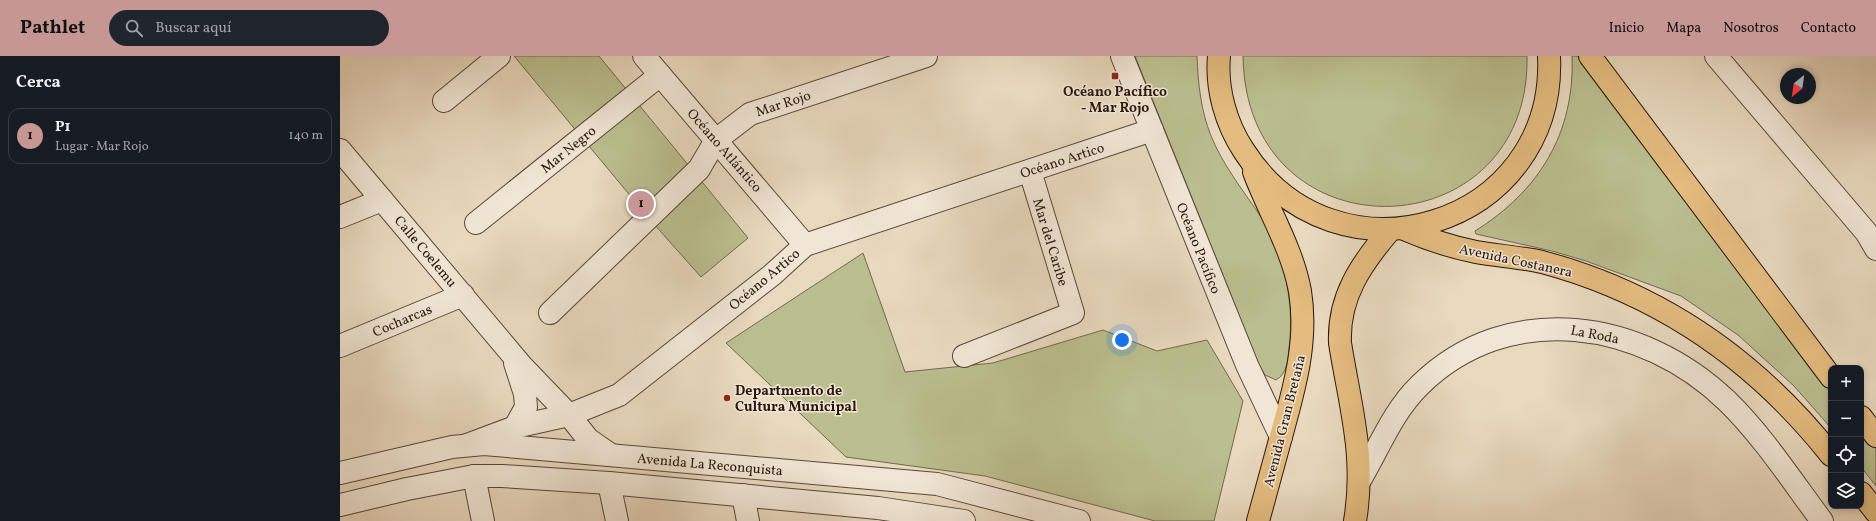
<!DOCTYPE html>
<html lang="es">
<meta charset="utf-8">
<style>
body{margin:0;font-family:Vollkorn,serif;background:#20242c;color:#f1f3f6}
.controls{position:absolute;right:12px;bottom:12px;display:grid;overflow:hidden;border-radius:8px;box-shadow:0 2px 6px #0003}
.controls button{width:36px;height:36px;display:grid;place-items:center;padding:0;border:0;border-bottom:1px solid #363941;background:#171b24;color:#f1f3f6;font:20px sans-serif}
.compass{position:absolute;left:1440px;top:12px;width:36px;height:36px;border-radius:50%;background:#171b24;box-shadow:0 2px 6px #0003;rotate:209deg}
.you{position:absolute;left:782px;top:284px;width:14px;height:14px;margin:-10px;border:3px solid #fff;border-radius:50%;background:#1a73e8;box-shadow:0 0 0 6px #1a73e833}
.badge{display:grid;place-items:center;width:26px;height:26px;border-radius:50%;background:#c59692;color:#111;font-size:13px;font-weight:700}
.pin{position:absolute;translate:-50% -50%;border:2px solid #fff;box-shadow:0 1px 4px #0006}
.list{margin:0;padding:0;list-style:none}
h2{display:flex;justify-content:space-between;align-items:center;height:52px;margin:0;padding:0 16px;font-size:17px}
h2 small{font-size:13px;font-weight:400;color:#9ea1a6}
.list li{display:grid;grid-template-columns:26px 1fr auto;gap:12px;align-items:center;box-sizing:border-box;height:56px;margin:0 8px 8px;padding:0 8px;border:1px solid #363941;border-radius:12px}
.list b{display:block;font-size:15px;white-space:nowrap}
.list p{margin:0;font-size:13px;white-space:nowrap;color:#9ea1a6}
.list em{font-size:13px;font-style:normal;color:#9ea1a6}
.icon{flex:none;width:22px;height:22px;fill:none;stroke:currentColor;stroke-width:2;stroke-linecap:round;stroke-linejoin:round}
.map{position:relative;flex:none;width:1536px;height:465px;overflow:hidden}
header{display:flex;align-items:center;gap:24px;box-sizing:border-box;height:56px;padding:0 20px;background:#c59692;color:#111}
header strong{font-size:19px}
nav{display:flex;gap:22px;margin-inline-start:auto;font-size:14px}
.search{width:280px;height:36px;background:#20242c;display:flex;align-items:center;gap:10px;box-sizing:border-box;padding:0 14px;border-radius:22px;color:#9ea1a6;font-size:15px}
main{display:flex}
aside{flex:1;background:#171b24}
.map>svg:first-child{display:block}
.green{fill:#bbbe8f;stroke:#726a4e}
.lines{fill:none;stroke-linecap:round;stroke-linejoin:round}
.minor-casing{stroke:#58473a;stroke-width:24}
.major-casing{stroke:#28160d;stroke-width:24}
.minor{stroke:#f1e6d5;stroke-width:22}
.major{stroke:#e4bc80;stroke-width:22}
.poi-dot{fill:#8f2418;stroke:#f1e6d5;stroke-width:1.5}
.labels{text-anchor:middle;stroke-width:3;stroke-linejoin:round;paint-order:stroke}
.poi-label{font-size:14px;font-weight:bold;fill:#28160d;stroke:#f1e6d5}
.street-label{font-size:14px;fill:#28160d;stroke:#f1e6d5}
</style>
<header>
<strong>Pathlet</strong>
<div class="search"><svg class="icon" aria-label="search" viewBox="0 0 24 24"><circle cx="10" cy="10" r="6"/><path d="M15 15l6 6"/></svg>Buscar aquí</div>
<nav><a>Inicio</a><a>Mapa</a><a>Nosotros</a><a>Contacto</a></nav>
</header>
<main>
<aside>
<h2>Cerca<small></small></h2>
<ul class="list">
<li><span class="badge">1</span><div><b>P1</b><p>Lugar · Mar Rojo</p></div><em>140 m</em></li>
</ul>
</aside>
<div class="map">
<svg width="1536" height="465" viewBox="0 0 1536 465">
<rect width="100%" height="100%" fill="#e9d9bf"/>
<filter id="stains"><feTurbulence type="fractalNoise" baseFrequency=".005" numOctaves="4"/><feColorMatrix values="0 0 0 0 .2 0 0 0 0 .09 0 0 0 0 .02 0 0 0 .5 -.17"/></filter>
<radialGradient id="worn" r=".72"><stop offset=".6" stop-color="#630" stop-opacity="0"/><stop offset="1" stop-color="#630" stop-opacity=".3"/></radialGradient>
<g class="green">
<polygon points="174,0 259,0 408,182 361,221 313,167"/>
<path d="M795,0H857C858,28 861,55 871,80C883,109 902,133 919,158C944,196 955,247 949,292C948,304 947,318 936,324L925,319L919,309Z"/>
<path d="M903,0H1187C1191,196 906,205 903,0Z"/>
<path d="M1232,0H1237L1491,334V372L1454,330L1398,279L1341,240L1246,205L1212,195L1136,178L1135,175C1199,135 1235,77 1232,0Z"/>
<polygon points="523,197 565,316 653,307 763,274 817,295 867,284 903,345 874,465 815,465 645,420 506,401 386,287"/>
<polygon points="1521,373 1536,393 1536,430 1521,411"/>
</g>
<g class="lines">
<g class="minor-casing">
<g id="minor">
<polyline points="304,0 465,189"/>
<polyline points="782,0 907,309 941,381"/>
<polyline points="1376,0 1526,176 1536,193"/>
<polyline points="104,45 159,0"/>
<polyline points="0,94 181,309 229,359 248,383 271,399"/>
<polyline points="0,161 42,144"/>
<polyline points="136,167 320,19"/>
<polyline points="210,257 359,113 376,84 410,58 586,0"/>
<polyline points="0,290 123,239"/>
<polyline points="624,300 733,257 690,115"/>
<polyline points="175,371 186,351 185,338 175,307"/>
<polyline points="127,389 175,371 229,359 279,339 432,219 465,189 812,74"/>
<polyline points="0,417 112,391 144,388 597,428 739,465"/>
<polyline points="134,420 143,465"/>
<path d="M1020,424C1039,392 1053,355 1080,329C1169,242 1303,264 1387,345C1423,380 1452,425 1482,465"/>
<polyline points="269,427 277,465"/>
<polyline points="403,439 408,465"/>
<polyline points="0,449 67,433 134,420 162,420 269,427 538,452 624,465"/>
</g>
</g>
<g class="major-casing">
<g id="major">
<path d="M879,0C876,33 886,68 904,95C996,238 1217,171 1209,0"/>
<polyline points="1250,0 1491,321"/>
<path d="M914,116C929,156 952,192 960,235C968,284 955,330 942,377C934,407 926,436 918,465"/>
<path d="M1064,173C1087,183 1111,191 1136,196C1158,200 1180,201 1202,206C1321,238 1415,303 1491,399"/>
<polyline points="1521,361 1536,380"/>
<polyline points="1521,437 1536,456"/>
<path d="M1015,465C1026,400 1010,350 1000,287C998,241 1021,208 1050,174"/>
</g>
</g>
<use href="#minor" class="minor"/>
<use href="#major" class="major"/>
</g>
<g class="poi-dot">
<rect x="771" y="16" width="8" height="8" rx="2"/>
<circle cx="387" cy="342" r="4"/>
</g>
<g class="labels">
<g class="poi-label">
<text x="775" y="40">Océano Pacífico<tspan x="775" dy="16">- Mar Rojo</tspan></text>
<text x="395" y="339" text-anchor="start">Departmento de<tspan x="395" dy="16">Cultura Municipal</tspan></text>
</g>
<g class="street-label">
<text transform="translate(443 47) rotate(-18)" y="5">Mar Rojo</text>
<text transform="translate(228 93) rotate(-39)" y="5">Mar Negro</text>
<text transform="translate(385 94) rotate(49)" y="5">Océano Atlántico</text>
<text transform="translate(722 104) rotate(-18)" y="5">Océano Artico</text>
<text transform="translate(711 186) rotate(73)" y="5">Mar del Caribe</text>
<text transform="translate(859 192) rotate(68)" y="5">Océano Pacífico</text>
<text transform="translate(86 195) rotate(50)" y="5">Calle Coelemu</text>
<text transform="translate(1176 204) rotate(12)" y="5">Avenida Costanera</text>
<text transform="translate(424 223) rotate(-40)" y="5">Océano Artico</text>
<text transform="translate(62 264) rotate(-23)" y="5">Cocharcas</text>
<text transform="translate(1255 278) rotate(11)" y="5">La Roda</text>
<text transform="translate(944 365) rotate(-76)" y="5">Avenida Gran Bretaña</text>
<text transform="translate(370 408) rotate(5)" y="5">Avenida La Reconquista</text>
</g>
</g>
<rect width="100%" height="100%" filter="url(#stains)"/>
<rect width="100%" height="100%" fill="url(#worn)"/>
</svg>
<div class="controls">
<button>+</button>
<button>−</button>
<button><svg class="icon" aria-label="locate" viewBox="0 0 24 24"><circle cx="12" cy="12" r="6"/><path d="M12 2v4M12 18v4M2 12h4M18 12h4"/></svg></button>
<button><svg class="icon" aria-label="layers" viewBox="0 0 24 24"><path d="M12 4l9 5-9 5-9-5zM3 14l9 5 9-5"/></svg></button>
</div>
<svg class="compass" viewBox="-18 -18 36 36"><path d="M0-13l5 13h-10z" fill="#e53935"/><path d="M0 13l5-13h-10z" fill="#9ea1a6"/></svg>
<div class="you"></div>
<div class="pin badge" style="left:301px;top:148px">1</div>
</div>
</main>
